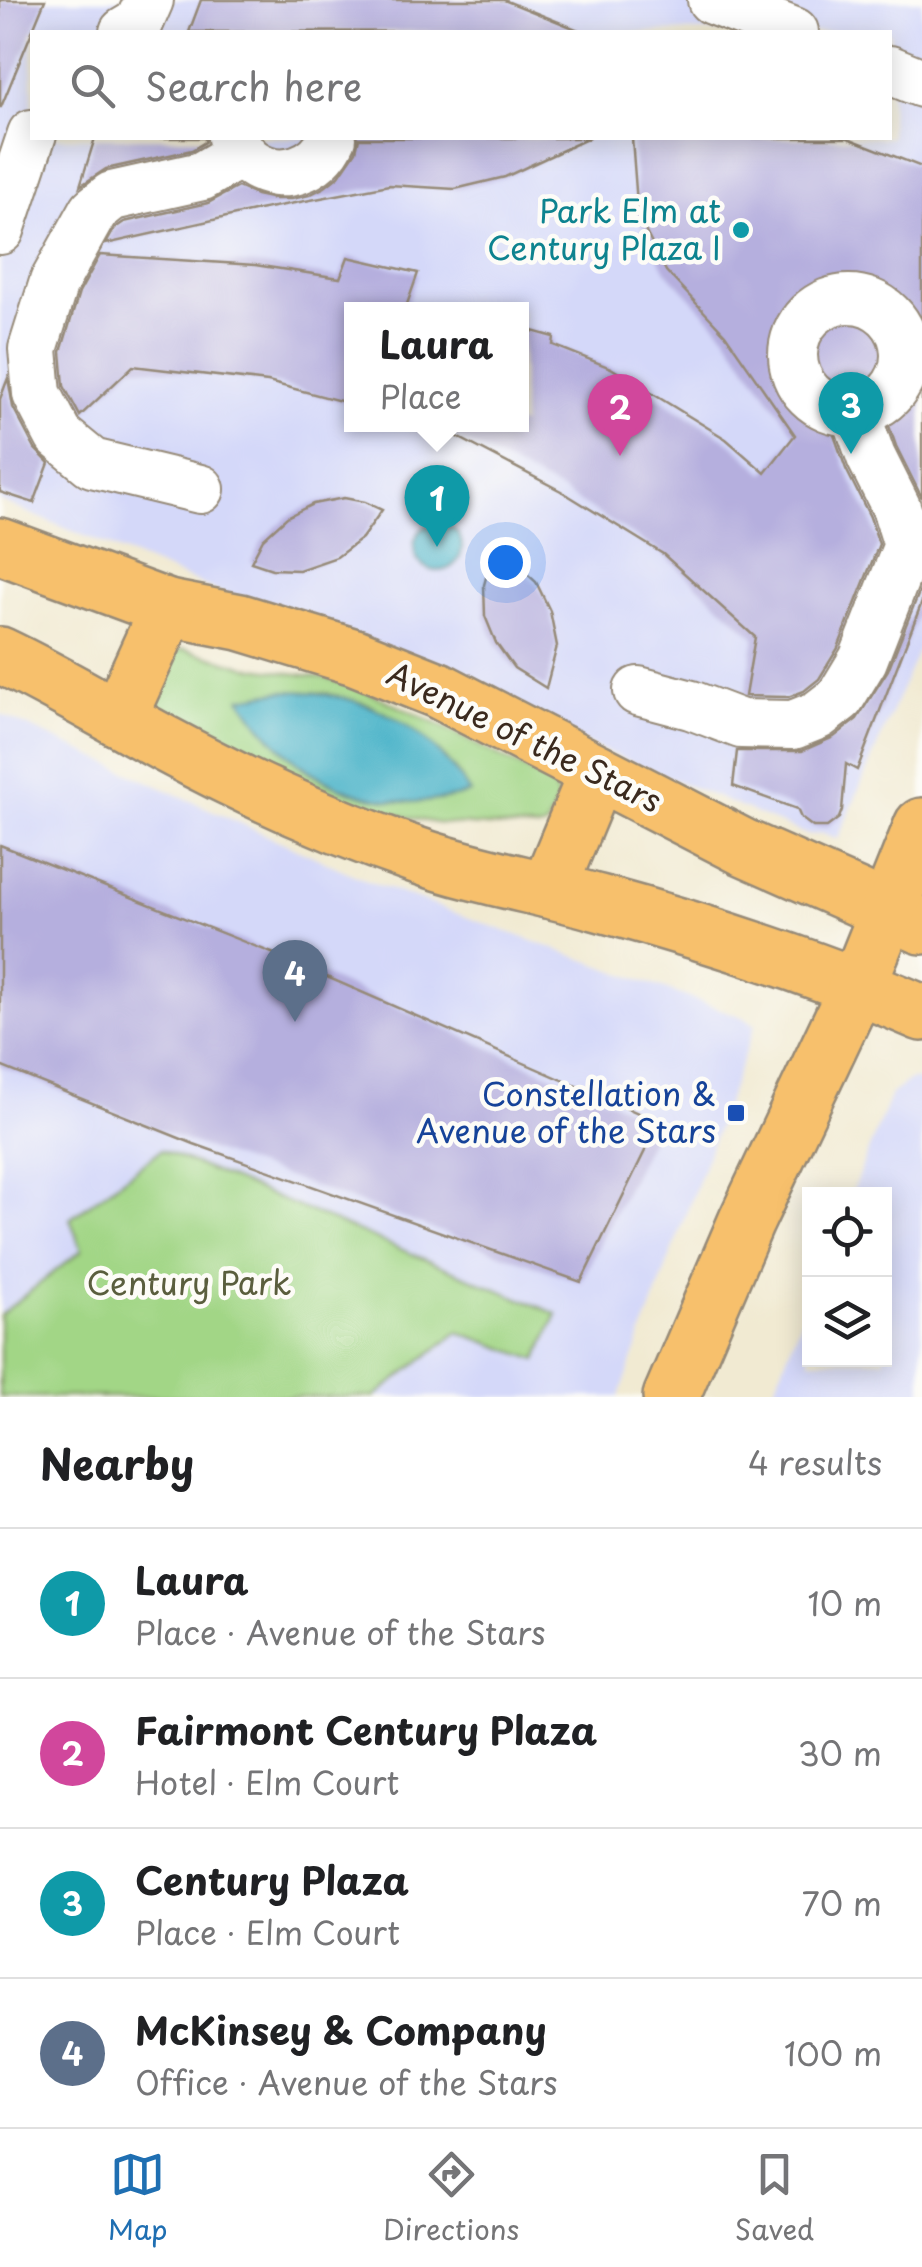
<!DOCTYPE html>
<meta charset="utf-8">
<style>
body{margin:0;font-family:"Playpen Sans",sans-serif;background:#f6f6f6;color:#202124}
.controls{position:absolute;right:30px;bottom:30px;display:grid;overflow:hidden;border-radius:0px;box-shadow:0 5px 25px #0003}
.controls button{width:90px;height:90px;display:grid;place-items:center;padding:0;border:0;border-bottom:2px solid #e0e0e0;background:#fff;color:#202124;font:50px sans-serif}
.you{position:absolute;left:505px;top:562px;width:35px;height:35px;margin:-25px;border:8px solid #fff;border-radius:50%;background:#1a73e8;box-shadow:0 0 0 15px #1a73e833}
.badge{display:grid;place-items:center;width:65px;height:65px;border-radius:50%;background:#1f6fb2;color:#fff;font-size:32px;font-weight:700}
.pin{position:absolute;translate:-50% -82px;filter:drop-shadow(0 2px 5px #0008)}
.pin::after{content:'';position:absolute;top:52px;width:35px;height:30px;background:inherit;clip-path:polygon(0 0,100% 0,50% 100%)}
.popup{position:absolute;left:344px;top:302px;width:185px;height:130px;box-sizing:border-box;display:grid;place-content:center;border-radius:0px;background:#fff;filter:drop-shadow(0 2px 8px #0005);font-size:32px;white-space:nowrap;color:#757577}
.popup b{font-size:38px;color:#202124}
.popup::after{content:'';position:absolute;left:50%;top:100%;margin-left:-20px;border:20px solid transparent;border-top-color:#fff}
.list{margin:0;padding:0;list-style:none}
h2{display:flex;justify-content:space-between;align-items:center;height:130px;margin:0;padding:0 40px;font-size:42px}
h2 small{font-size:32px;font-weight:400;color:#757577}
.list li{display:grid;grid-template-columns:65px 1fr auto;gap:30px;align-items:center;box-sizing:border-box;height:150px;padding:0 40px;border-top:2px solid #e0e0e0}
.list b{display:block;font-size:38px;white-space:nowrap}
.list p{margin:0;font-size:32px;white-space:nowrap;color:#757577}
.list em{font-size:32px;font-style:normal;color:#757577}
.icon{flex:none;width:55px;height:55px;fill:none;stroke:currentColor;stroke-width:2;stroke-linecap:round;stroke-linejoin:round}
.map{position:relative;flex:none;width:922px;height:1397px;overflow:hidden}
.search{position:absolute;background:#fff;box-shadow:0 5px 25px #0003;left:30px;right:30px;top:30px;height:110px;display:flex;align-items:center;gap:25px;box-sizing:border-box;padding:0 35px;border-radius:0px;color:#757577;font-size:38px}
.sheet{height:730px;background:#fff}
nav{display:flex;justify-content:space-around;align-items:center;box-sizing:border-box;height:140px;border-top:2px solid #e0e0e0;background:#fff;font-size:28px;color:#757577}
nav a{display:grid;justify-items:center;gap:5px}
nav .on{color:#1f6fb2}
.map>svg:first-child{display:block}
.built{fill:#d4d8f9;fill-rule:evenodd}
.green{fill:#a2d686;stroke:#6e8052;stroke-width:2.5;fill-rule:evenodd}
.water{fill:#4bb4c9;stroke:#436f74;stroke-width:2.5}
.building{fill:#b5afde}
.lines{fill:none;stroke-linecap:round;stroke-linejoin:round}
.minor-casing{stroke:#968a78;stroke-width:52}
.major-casing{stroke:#968a78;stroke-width:60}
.minor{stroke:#fff;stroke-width:48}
.major{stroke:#f7c06c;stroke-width:55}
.culture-dot{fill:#0f9aa8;stroke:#fdfcf7;stroke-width:4}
.transit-dot{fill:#1a4fb4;stroke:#fdfcf7;stroke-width:4}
.labels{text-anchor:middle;stroke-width:9;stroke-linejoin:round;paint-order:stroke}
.culture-label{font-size:32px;fill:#0d838f;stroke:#fdfcf7;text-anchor:end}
.street-label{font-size:32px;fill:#3b2a1e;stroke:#fdfcf7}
.transit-label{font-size:32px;fill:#164399;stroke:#fdfcf7;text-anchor:end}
.park-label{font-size:32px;fill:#5a5e3d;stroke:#fdfcf7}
</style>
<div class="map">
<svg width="922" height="1397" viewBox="0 0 922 1397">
<rect width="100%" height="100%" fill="#fdfcf7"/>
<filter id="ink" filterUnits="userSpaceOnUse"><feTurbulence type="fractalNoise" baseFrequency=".01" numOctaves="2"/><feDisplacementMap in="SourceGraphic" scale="20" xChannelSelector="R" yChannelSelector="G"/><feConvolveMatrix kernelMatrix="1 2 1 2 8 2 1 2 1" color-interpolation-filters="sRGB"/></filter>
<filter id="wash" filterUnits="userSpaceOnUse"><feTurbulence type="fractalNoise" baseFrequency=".0048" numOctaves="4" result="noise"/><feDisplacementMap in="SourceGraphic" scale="40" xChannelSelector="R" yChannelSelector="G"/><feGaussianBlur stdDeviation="2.25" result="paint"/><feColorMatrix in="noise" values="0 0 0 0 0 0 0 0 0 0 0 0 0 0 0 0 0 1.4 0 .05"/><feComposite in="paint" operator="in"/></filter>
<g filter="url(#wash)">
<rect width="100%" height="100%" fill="#f1ead2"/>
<g class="built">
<path d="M0,0H922V640L838,839L823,833L808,835L0,501ZM32,32H890V138H32ZM352,310H522V424H352Z"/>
<polygon points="0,714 367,881 742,1017 755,1025 619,1397 0,1397"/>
<polygon points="910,1080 922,1080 922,1397 771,1397 809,1299 810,1360 884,1360 884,1194 851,1194 891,1094"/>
</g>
<g class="green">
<path d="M184,649L246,667L327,678L359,688L437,724L549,782L556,791L558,800L546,827L538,829L436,823L367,809L236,750L159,708L154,703L174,651ZM283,691L326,693L370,705L441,754L460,776L469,793C446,800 424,798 400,796C385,795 367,796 353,792C303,778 270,740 242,699Z"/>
<polygon points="161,1150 557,1314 537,1360 458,1332 374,1397 0,1397 0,1315 82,1250 70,1219"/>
</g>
<g class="water">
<circle cx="438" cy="547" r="24"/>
<path d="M283,691C365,691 426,723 470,793C376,821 292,780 241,698Z"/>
</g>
<g id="blocks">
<g class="building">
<polygon points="0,0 45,0 1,107 0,107"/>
<polygon points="201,0 504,0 581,31 189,32"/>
<polygon points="95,138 205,138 205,142 192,150 106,169 80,186"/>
<polygon points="359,138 589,138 505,177 455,189 389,185 258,210 106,244 115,228 124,222 208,203 238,187 256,195 275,199 292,199 309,195 325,187 339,176 356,151"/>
<polygon points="632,138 848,138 922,167 922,498 896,446 881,403 874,392 859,385 847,386 835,394 828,406 829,421 846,469 870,517 879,544 838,648 819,679 804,691 788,697 745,696 755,637 663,554 561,491 433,424 522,424 522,328 554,337 553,345 611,368 726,439 765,473 795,435 725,334 666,271 638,217"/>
<polygon points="100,255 255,265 340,278 348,257 418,273 405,310 352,310 352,404 268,382 133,366 80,416 64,386 61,352 79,293"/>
<polygon points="8,378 13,407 35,449 49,463 34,503 0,492 0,399"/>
<polygon points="344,498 365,502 382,510 362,538 337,557 299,570 272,569 251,562 263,539 287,517 313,504"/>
<polygon points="493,552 512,560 536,582 550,611 557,646 546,688 514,668 496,643 485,616 484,585"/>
<polygon points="922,585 922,602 857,770 846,764 842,810 839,818 827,827 813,827 801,818 797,809 733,786 737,751 802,751 834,737 857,719 888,670"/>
<polygon points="0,845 272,953 659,1122 581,1282 194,1144 0,1066"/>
</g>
</g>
</g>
<g filter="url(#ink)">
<use href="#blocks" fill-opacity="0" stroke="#968a78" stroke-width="2.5"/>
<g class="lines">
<g class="minor-casing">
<g id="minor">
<polyline points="712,0 794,32"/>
<polyline points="124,32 139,23 149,0"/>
<polyline points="890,70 922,83"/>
<path d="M232,138C238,147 242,156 252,163C281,183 319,169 332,138"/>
<polyline points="0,230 32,134"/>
<circle cx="849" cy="355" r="56"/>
<polyline points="200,489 92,463 59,436 37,394 33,349 54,282 94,210 112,196 202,176 241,153"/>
<polyline points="638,691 691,705 741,724 793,725 818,715 840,698 863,660 908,545 896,507 871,457 855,412"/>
</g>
</g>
<g class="major-casing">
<g id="major">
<polyline points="0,546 168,608 240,622 355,657 438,690 743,847 922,926"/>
<path d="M0,655C57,682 111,715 167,745C247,788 330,826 416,855C476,876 538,886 599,903C709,933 818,968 922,1013"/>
<polyline points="118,718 168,608"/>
<polyline points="548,890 597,772"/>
<polyline points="671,1397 746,1222 858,985 922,826"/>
</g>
</g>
<use href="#minor" class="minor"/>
<use href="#major" class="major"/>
</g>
</g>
<circle class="culture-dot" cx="741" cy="230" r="10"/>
<rect class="transit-dot" x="726" y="1103" width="20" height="20" rx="5"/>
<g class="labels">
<g class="culture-label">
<text x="721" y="223">Park Elm at<tspan x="721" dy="37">Century Plaza I</tspan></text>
</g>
<g class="street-label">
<text transform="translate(524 738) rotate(26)" y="11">Avenue of the Stars</text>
</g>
<g class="transit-label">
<text x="716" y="1106">Constellation &amp;<tspan x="716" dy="37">Avenue of the Stars</tspan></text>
</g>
<g class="park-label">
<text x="189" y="1295">Century Park</text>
</g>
</g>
</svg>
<div class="controls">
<button><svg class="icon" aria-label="locate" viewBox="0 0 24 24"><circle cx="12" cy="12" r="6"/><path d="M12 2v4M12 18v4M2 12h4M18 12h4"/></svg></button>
<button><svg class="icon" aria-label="layers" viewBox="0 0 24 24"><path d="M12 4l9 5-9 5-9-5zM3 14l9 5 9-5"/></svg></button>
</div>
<div class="you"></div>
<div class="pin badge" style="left:437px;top:547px;background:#0f9aa8">1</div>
<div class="popup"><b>Laura</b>Place</div>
<div class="pin badge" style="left:620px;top:456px;background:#d1479c">2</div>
<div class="pin badge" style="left:851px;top:454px;background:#0f9aa8">3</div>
<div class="pin badge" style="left:295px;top:1022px;background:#5c6f8a">4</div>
<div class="search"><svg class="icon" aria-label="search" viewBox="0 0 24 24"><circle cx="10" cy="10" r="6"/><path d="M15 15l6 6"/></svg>Search here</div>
</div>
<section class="sheet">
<h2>Nearby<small>4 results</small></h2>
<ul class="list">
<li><span class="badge" style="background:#0f9aa8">1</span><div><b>Laura</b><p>Place · Avenue of the Stars</p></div><em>10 m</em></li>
<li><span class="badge" style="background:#d1479c">2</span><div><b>Fairmont Century Plaza</b><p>Hotel · Elm Court</p></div><em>30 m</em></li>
<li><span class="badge" style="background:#0f9aa8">3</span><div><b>Century Plaza</b><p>Place · Elm Court</p></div><em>70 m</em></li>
<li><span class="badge" style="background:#5c6f8a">4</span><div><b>McKinsey &amp; Company</b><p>Office · Avenue of the Stars</p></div><em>100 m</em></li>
</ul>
</section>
<nav>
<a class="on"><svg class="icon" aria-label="map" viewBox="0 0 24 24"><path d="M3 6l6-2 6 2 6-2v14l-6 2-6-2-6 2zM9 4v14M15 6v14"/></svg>Map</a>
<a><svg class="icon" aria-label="directions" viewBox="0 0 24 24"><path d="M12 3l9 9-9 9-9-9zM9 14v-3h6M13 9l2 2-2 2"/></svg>Directions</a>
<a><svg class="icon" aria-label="saved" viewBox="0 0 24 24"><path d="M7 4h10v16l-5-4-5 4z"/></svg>Saved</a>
</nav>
